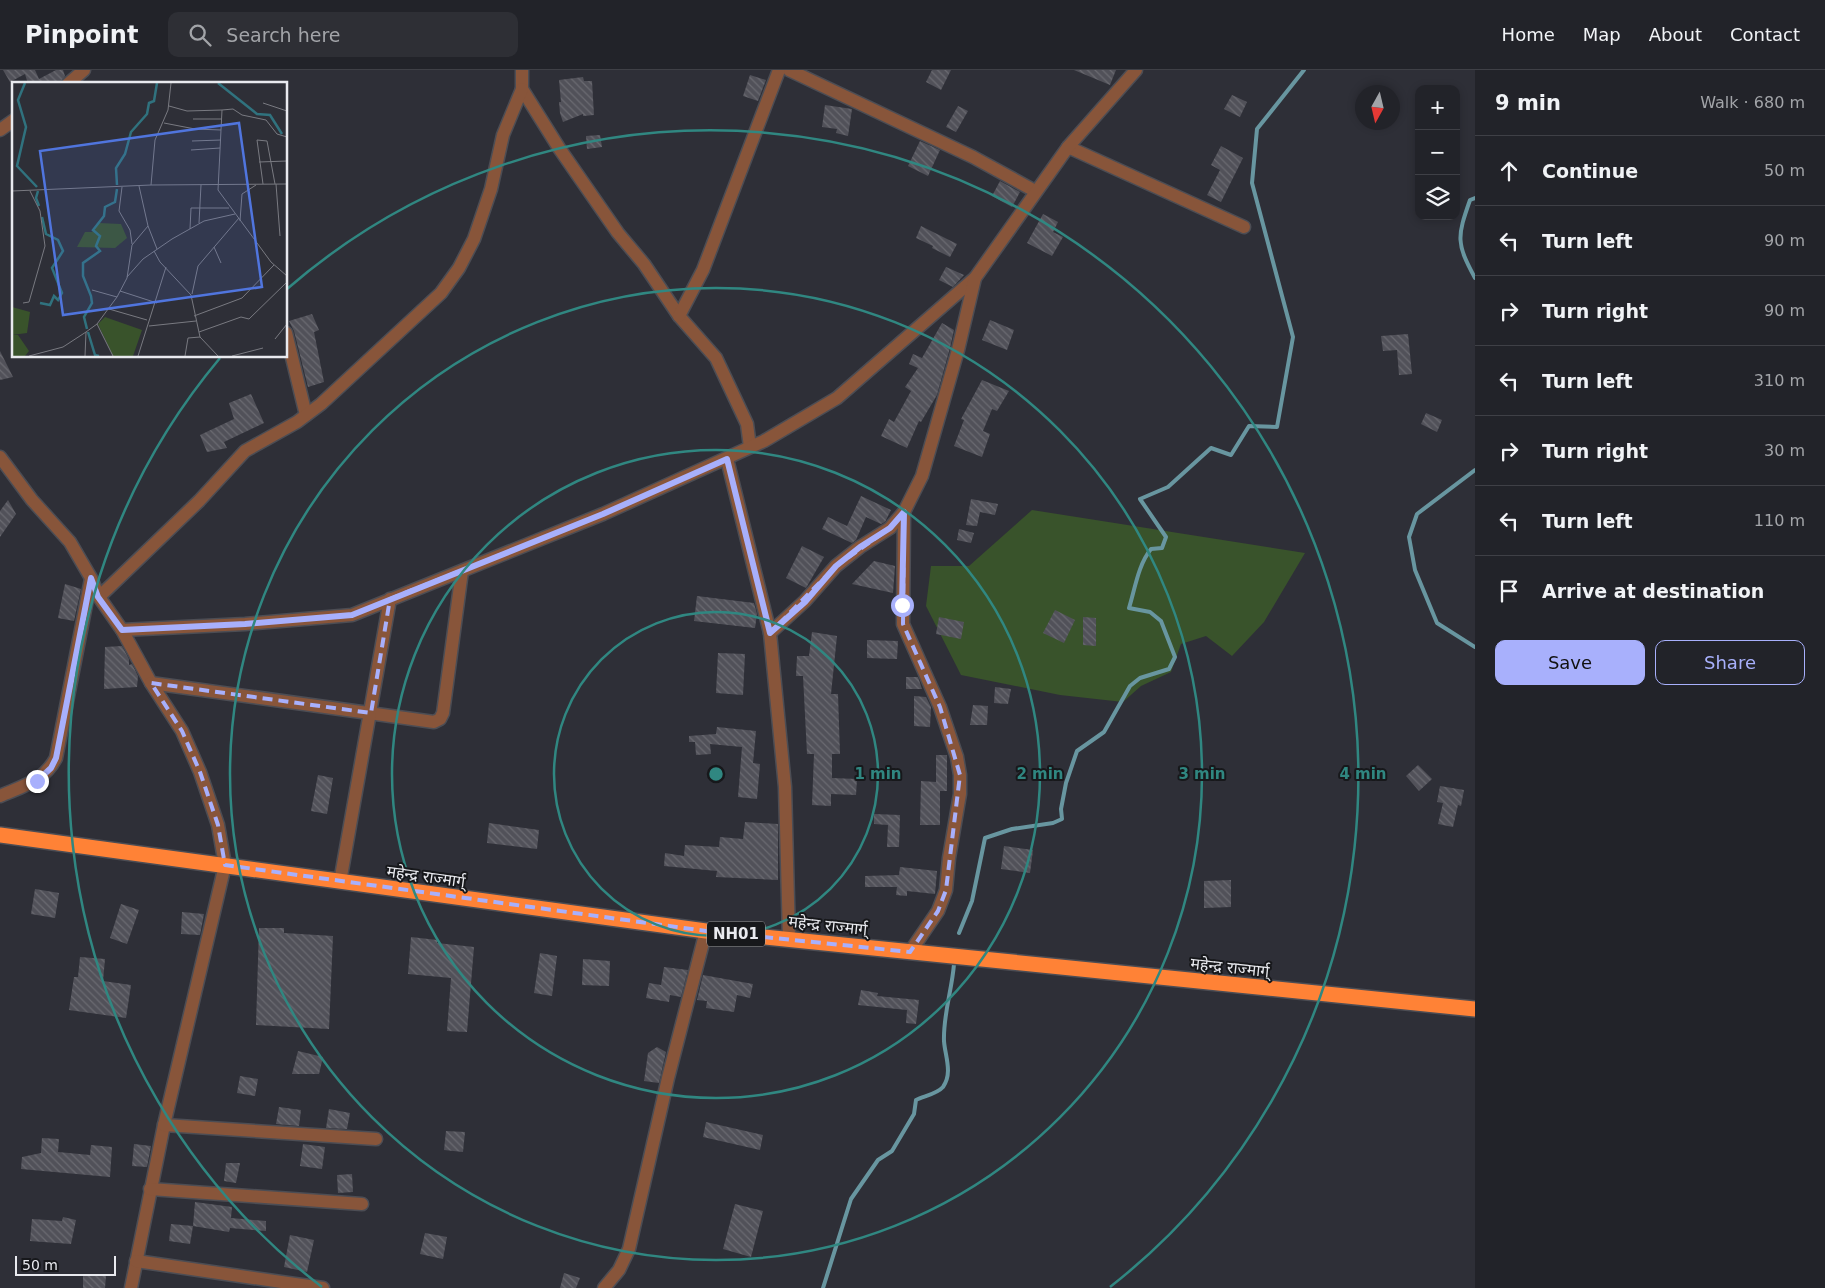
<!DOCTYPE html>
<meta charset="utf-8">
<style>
body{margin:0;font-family:"DejaVu Sans","Noto Sans Devanagari",sans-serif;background:#2e2f35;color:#f1f3f6}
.controls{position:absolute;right:15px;top:15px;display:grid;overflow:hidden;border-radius:10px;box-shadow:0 2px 8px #0003}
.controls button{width:45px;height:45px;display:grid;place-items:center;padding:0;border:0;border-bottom:1px solid #3f4046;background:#222329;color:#f1f3f6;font:25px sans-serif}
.compass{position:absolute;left:1355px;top:15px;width:45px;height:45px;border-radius:50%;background:#222329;box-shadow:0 2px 8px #0003;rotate:188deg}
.scale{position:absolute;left:15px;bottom:12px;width:101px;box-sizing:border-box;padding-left:5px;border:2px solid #e9eaef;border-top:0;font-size:14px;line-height:18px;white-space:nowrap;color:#e9eaef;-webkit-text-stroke:4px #17181b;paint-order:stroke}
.stop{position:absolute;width:15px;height:15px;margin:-11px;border:4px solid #a8b0fc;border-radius:50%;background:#fff}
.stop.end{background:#a8b0fc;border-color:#fff;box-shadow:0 1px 5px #0008}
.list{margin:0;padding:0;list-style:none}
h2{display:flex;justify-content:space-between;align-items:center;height:65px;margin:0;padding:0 20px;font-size:21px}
h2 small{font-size:16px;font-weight:400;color:#a2a4a8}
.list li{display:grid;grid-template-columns:32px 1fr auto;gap:15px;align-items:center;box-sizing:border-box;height:70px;padding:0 20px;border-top:1px solid #3f4046}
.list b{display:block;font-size:19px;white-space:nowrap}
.list em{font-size:16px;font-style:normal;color:#a2a4a8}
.actions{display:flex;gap:10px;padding:15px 20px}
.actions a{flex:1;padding:11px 0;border:1px solid #a8b0fc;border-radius:10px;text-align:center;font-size:18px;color:#a8b0fc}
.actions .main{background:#a8b0fc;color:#111}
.icon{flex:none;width:28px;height:28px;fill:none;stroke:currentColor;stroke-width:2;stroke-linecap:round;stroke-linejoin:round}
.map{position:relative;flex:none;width:1475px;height:1218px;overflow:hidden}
header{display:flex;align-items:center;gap:30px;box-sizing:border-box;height:70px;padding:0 25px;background:#222329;border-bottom:1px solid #3f4046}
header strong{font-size:24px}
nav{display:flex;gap:28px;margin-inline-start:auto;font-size:18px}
.search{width:350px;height:45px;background:#2e2f35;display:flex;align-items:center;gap:12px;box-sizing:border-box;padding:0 18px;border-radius:10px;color:#a2a4a8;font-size:19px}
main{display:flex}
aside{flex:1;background:#222329}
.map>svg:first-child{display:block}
.green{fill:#39532b}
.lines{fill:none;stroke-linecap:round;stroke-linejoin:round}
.stream{stroke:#6896a0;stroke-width:4}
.building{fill:url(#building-back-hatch)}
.street-casing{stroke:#4c4d54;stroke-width:15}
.highway-casing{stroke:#4c4d54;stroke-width:18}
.street{stroke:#88553a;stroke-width:12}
.highway{stroke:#ff8236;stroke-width:15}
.route{stroke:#a8b0fc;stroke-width:6}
.marked{fill:none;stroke:#a8b0fc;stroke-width:4;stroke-dasharray:10 6;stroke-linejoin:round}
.ring{fill:none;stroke:#308781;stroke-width:2.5}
.labels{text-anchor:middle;stroke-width:4;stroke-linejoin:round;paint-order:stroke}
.shield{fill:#17181b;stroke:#aaabaf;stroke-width:1}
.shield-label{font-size:15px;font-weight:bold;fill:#e9eaef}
.street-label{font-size:16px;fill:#e9eaef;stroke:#17181b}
.inset-river{fill:none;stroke:#30727e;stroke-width:2.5}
.inset-road{fill:none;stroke:#797a81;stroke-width:1}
.view{fill:#5075de;fill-opacity:0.15;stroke:#5075de;stroke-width:2.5}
.inset-edge{fill:none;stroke:#e9eaef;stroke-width:2.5}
.centre{fill:#308781;stroke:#17181b;stroke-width:2.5}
.ring-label{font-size:15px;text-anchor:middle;font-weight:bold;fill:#308781;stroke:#17181b;stroke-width:4;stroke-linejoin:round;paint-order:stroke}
</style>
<header>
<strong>Pinpoint</strong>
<div class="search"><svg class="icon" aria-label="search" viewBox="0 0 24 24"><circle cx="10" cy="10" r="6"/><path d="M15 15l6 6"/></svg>Search here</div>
<nav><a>Home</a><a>Map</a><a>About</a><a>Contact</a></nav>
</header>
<main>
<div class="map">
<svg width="1475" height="1218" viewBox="0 0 1475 1218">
<defs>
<pattern id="building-back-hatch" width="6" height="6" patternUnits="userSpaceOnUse" patternTransform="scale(1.25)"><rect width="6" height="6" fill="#515159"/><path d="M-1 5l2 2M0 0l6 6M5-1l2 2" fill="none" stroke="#6a6a71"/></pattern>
</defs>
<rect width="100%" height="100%" fill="#2e2f37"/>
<polygon class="green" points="1032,440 1305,483 1264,552 1232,586 1206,566 1181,574 1171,602 1141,616 1123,632 1060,625 961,605 926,536 931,496 969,496"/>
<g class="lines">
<g class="stream">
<path d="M1475,128L1470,130C1457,167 1456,173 1475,208"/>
<polyline points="1475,400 1417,444 1409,467 1415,500 1437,553 1475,577"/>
<path d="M959,863L972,831L985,768L1012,759L1053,753L1062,749L1061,739L1066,713L1077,681L1104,662L1130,616L1140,608L1169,599L1175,587L1161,551L1150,542L1129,538C1135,519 1138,495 1151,479L1162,478L1166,467L1140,429L1168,417L1211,378L1231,385L1249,356L1277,357L1293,267L1252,113L1257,59L1304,0"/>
<path d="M823,1218L851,1129L878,1090L892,1081L914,1044L916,1030C924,1026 937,1024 943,1017C953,1003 945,986 944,971C943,945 952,920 954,894"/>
</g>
</g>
<g class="building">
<polygon points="3,0 35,0 39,9 56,0 63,0 65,6 60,14 28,14 25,4 10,12"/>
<polygon points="932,0 951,0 941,20 926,12"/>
<polygon points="1074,0 1116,0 1110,15"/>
<polygon points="750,5 766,10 758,31 743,26"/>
<polygon points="583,7 584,11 592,11 594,45 583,46 583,44 563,52 560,43 559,32 561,32 559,10"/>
<polygon points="1232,25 1247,32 1240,47 1224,39"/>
<polygon points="825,35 852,39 848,66 836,63 837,59 822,57"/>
<polygon points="958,36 968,41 956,62 946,57"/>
<polygon points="600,65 602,77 587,79 586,66"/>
<polygon points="920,71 940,80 928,106 908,96"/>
<polygon points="1221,76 1243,88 1221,132 1207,125 1220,100 1211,95"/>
<polygon points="1000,111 1020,122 1012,137 992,126"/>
<polygon points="1043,144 1058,152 1053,162 1063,167 1052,186 1027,173"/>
<polygon points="921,156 957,174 950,187 932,178 933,176 916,168"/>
<polygon points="946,197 964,205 953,217 939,210"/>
<polygon points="312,244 319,260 314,262 324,312 308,317 294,261 289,251"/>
<polygon points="990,250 1014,260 1007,280 982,270"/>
<polygon points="942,253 954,260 950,278 937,325 921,352 919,351 907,378 881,366 889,349 894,352 911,321 905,317 918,298 909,294 913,284 922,288"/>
<polygon points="1408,264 1412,304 1399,305 1397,280 1383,281 1381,266"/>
<polygon points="0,281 13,307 0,310"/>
<polygon points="982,310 1009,321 997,341 992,339 983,361 990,364 982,387 954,376 964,350 961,349"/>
<polygon points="251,324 264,353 224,372 227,378 207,382 200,365 234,349 229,333"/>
<polygon points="1426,343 1442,350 1437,362 1421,354"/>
<polygon points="861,426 891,440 885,452 881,454 866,447 856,470 852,473 822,459 828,447 847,456"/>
<polygon points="971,429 998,434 995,445 980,442 977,456 966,455"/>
<polygon points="8,430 16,444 0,467 0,441"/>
<polygon points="959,459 974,463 971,473 957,470"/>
<polygon points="802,476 824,487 806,518 786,508"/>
<polygon points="874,491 895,496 893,523 852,514"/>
<polygon points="65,514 81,519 74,551 58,548"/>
<polygon points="697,526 754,533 757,544 755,558 694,551"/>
<polygon points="1055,540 1075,550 1064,573 1043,563"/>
<polygon points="939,547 964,552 961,569 936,564"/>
<polygon points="1083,547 1096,548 1096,576 1083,575"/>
<polygon points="812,562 837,566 831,624 838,624 840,684 832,684 832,708 857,709 856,725 831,724 831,736 812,735 814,684 807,684 803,606 796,606 797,586 809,586"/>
<polygon points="867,570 898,571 897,589 867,588"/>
<polygon points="122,576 129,589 129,595 132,594 138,606 137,617 104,619 105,577"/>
<polygon points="718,583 745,584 743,625 716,623"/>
<polygon points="906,607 918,607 922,619 906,619"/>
<polygon points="995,617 1011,619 1008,634 994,633"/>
<polygon points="914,626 926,627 931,637 930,657 914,656"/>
<polygon points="973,635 988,636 987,655 970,655"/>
<polygon points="717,657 756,661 753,693 760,694 757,729 738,727 742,677 710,674 711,684 696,685 695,672 689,672 689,666 716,664"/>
<polygon points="936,685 947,685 947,721 940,721 940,755 920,755 921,711 936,712"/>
<polygon points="1418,695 1432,709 1419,721 1406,706"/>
<polygon points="318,705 333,708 327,744 311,741"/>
<polygon points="1440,716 1464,720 1461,736 1458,735 1453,757 1438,754 1443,733 1437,732"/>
<polygon points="874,744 900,745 899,777 887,777 888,755 874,754"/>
<polygon points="745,752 778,754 778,810 716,807 717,801 664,796 665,783 684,786 685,775 719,777 720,767 743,769"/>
<polygon points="489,753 539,760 537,779 487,773"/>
<polygon points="1004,776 1033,780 1030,803 1001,799"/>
<polygon points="900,797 937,801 935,824 907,821 907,826 896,825 897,817 865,817 865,806 899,805"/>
<polygon points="1231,810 1231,837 1204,838 1204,811"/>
<polygon points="35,819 59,823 55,848 31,844"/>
<polygon points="121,834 139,840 127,874 110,868"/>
<polygon points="182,842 204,844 200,865 181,864"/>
<polygon points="259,858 284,858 284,863 333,866 329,959 256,955"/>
<polygon points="411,867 437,870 437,873 474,877 467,962 447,961 451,908 408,904"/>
<polygon points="540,883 557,886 552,926 534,923"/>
<polygon points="80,887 105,889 103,911 131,915 126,948 69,940 74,907 78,907"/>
<polygon points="583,889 610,891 609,916 582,915"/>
<polygon points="664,897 688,900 681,927 670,925 669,932 646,928 649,913 661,915"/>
<polygon points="703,905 753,914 750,928 737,925 734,942 706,938 707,931 697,930"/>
<polygon points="861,920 878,923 877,926 919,930 916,954 906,953 907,940 858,935"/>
<polygon points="657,977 666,982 659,1013 644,1011 648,983"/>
<polygon points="298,981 323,987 319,1004 292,1004"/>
<polygon points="240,1006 258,1009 255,1026 237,1023"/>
<polygon points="279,1037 301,1040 299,1056 276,1054"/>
<polygon points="329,1039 350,1043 347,1059 326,1058"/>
<polygon points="706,1052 763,1065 760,1080 703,1067"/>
<polygon points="446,1061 465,1062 463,1082 444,1080"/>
<polygon points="42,1068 59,1069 58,1082 90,1085 91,1075 112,1077 110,1107 21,1099 22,1087 41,1083"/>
<polygon points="134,1074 151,1076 147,1097 132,1096"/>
<polygon points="303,1074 325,1077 322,1099 300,1096"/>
<polygon points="226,1093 240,1093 236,1113 224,1111"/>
<polygon points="352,1104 353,1122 338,1123 337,1105"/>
<polygon points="195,1132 232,1137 231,1148 266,1151 266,1161 230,1158 229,1162 193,1156"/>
<polygon points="735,1134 763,1141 751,1187 723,1179"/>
<polygon points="63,1147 76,1150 71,1174 30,1171 32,1149 62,1151"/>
<polygon points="171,1154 193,1156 190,1174 169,1171"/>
<polygon points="425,1163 447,1167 443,1189 420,1184"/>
<polygon points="290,1165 314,1170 307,1202 284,1197"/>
<polygon points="564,1203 580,1208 576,1218 560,1218"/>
<polygon points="83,1205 106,1206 105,1218 83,1218"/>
</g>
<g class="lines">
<g class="street-casing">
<g id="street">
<polyline points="522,0 522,19 559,78 618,163 644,194 679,246 716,288 747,354 750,377"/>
<polyline points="789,0 973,87 1035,121"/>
<polyline points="68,14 84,0"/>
<polyline points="0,60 14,50"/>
<polyline points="1068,77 1244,157"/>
<polyline points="679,246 703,200 779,0"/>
<polyline points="286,263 306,345"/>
<polyline points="0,387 32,430 70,472 91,508 99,527 122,560 151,613 182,661 200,702 218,755 225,795 164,1055 131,1218"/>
<polyline points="727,389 770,563"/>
<polyline points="904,442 903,554 940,637 957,687 960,705 960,724 949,788 946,820 938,841 910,882"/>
<polyline points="99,527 199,431 245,381 297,352 321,334 441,223 459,198 474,169 491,119 503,65 522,19"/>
<polyline points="122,560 245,554 352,545 603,444 764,371 837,328 975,208"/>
<polyline points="151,613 434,652 440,649 443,643 462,501"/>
<path d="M0,726C23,716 44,711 56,688L91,509"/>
<polyline points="340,812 390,529"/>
<polyline points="789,868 785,717 770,563 805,531 836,496 860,477 890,458 904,442 922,406 958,280 975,208 1068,77 1136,0"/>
<polyline points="164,1055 376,1069"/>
<polyline points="150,1119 362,1134"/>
<polyline points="136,1191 323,1218"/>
<polyline points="604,1218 619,1200 629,1179 668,1008 706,861"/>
</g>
</g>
<g class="highway-casing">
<polyline id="highway" points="0,765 706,861 1475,939"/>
</g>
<use href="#street" class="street"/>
<use href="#highway" class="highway"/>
</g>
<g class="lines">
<polyline class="route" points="37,711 51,698 56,688 91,508 98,527 122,560 245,554 352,545 603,444 727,389 770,563 805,532 836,496 860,477 890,458 904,442 902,535"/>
</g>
<path class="marked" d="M727,389L770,563L836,496L890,458L904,442L903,554L940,637L960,705L946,820L938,841L910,882L706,861L225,795L218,755L200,702L182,661L151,613L371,643L390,529L603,444Z"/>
<g class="ring">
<circle cx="716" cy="704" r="162"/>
<circle cx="716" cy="704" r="324"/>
<circle cx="716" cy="704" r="486"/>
<path d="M322 1217A647 647 0 0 1 220 288M287 219A647 647 0 1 1 1110 1217"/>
</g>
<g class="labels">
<rect class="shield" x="707" y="851.5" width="58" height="25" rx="4"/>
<g class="shield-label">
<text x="736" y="869">NH01</text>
</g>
<g class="street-label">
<text transform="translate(426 806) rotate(8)" y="6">महेन्द्र राज्मार्ग्</text>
<text transform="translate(828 855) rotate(6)" y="6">महेन्द्र राज्मार्ग्</text>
<text transform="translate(1230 897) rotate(6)" y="6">महेन्द्र राज्मार्ग्</text>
</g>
</g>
<g transform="translate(12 12)">
<rect width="275" height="275" fill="#2e2f37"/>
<path d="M87,141L109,142L115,156L103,166L65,165L73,150H80ZM0,225L18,230L15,251L0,253ZM93,235L130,248L121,274H101L86,242Z" fill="#39532b"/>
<path d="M0,253H6L17,269L13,274H0Z" fill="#39532b"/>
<path class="inset-river" d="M13,1L6,18L14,45L5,84L25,105M206,1L245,32L258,33L270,52M105,103L104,86L113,72L119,50L135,32L137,21L142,19L145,1M26,109L24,116L27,124M28,221L38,223L42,214L46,218L50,211L40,186L51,169L46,158L34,152L30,135M75,247L72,235L80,221L79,214L71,194V181L88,169L84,164L88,154L81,148L92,134L93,125L103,120L105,107M76,250L83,273L87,274"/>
<path class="inset-road" d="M251,21L275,29M157,24L175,29L210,28L206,108L259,180L275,194M210,28L221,27L230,33L254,38L265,52L275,55M181,37H210M152,41L183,47L209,48M180,59L209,58M179,68L208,66M247,80L275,79M251,102L245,58L255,59L263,102M264,102L268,154M139,103L143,58L156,28L159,1M110,105L107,129L118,148L120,162M0,109L139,103L275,102M228,139L230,112L244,103M187,141L189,103M136,144L145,167M178,147L179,126H217M202,165L209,181M142,169L148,180L179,213L188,255L206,274M115,195L131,177L160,157L192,139L223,132M80,208L105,215M108,209L145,221M180,212L186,184L227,136M11,221L17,220L33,164L28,129L18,109M97,227L135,238M182,234L230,216L262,183M85,242L101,274M137,244L184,239M187,250L229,235L237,237L275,200M263,257L275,242M17,274L51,265L74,250M73,274L74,250L85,242L105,215L115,196L120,163L136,144L127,104M126,274L154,185M173,274L176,256L188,255M220,274L251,266"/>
<path class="view" d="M227,41L250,205L51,233L28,69Z"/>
<rect width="275" height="275" class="inset-edge"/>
</g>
<circle cx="716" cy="704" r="8" class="centre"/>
<g class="ring-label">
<text x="878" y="709">1 min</text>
<text x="1040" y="709">2 min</text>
<text x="1202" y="709">3 min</text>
<text x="1363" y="709">4 min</text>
</g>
</svg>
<div class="controls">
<button>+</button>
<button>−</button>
<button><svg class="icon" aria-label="layers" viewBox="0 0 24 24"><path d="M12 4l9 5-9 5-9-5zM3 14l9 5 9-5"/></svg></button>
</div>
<svg class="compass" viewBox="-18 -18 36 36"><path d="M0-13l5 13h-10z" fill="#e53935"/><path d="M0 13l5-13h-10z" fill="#a2a4a8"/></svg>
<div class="scale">50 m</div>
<div class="stop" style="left:902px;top:535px"></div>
<div class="stop end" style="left:37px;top:711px"></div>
</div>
<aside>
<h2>9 min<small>Walk · 680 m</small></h2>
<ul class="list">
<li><svg class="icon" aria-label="ahead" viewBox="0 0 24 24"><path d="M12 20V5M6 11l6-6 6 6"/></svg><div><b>Continue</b></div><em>50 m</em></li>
<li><svg class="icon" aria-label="left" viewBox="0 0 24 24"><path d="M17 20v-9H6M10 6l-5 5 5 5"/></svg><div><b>Turn left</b></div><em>90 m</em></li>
<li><svg class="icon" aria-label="right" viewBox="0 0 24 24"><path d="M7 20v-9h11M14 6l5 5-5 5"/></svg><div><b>Turn right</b></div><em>90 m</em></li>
<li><svg class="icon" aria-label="left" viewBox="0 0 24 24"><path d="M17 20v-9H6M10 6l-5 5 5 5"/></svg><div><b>Turn left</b></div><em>310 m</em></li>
<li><svg class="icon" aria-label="right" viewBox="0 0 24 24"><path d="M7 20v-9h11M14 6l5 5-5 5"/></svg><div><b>Turn right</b></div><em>30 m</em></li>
<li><svg class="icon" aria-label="left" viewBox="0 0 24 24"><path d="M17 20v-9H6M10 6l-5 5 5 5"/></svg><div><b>Turn left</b></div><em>110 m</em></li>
<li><svg class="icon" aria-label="arrive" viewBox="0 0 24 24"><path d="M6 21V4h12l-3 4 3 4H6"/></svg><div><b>Arrive at destination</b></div></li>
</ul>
<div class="actions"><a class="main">Save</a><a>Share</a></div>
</aside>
</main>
